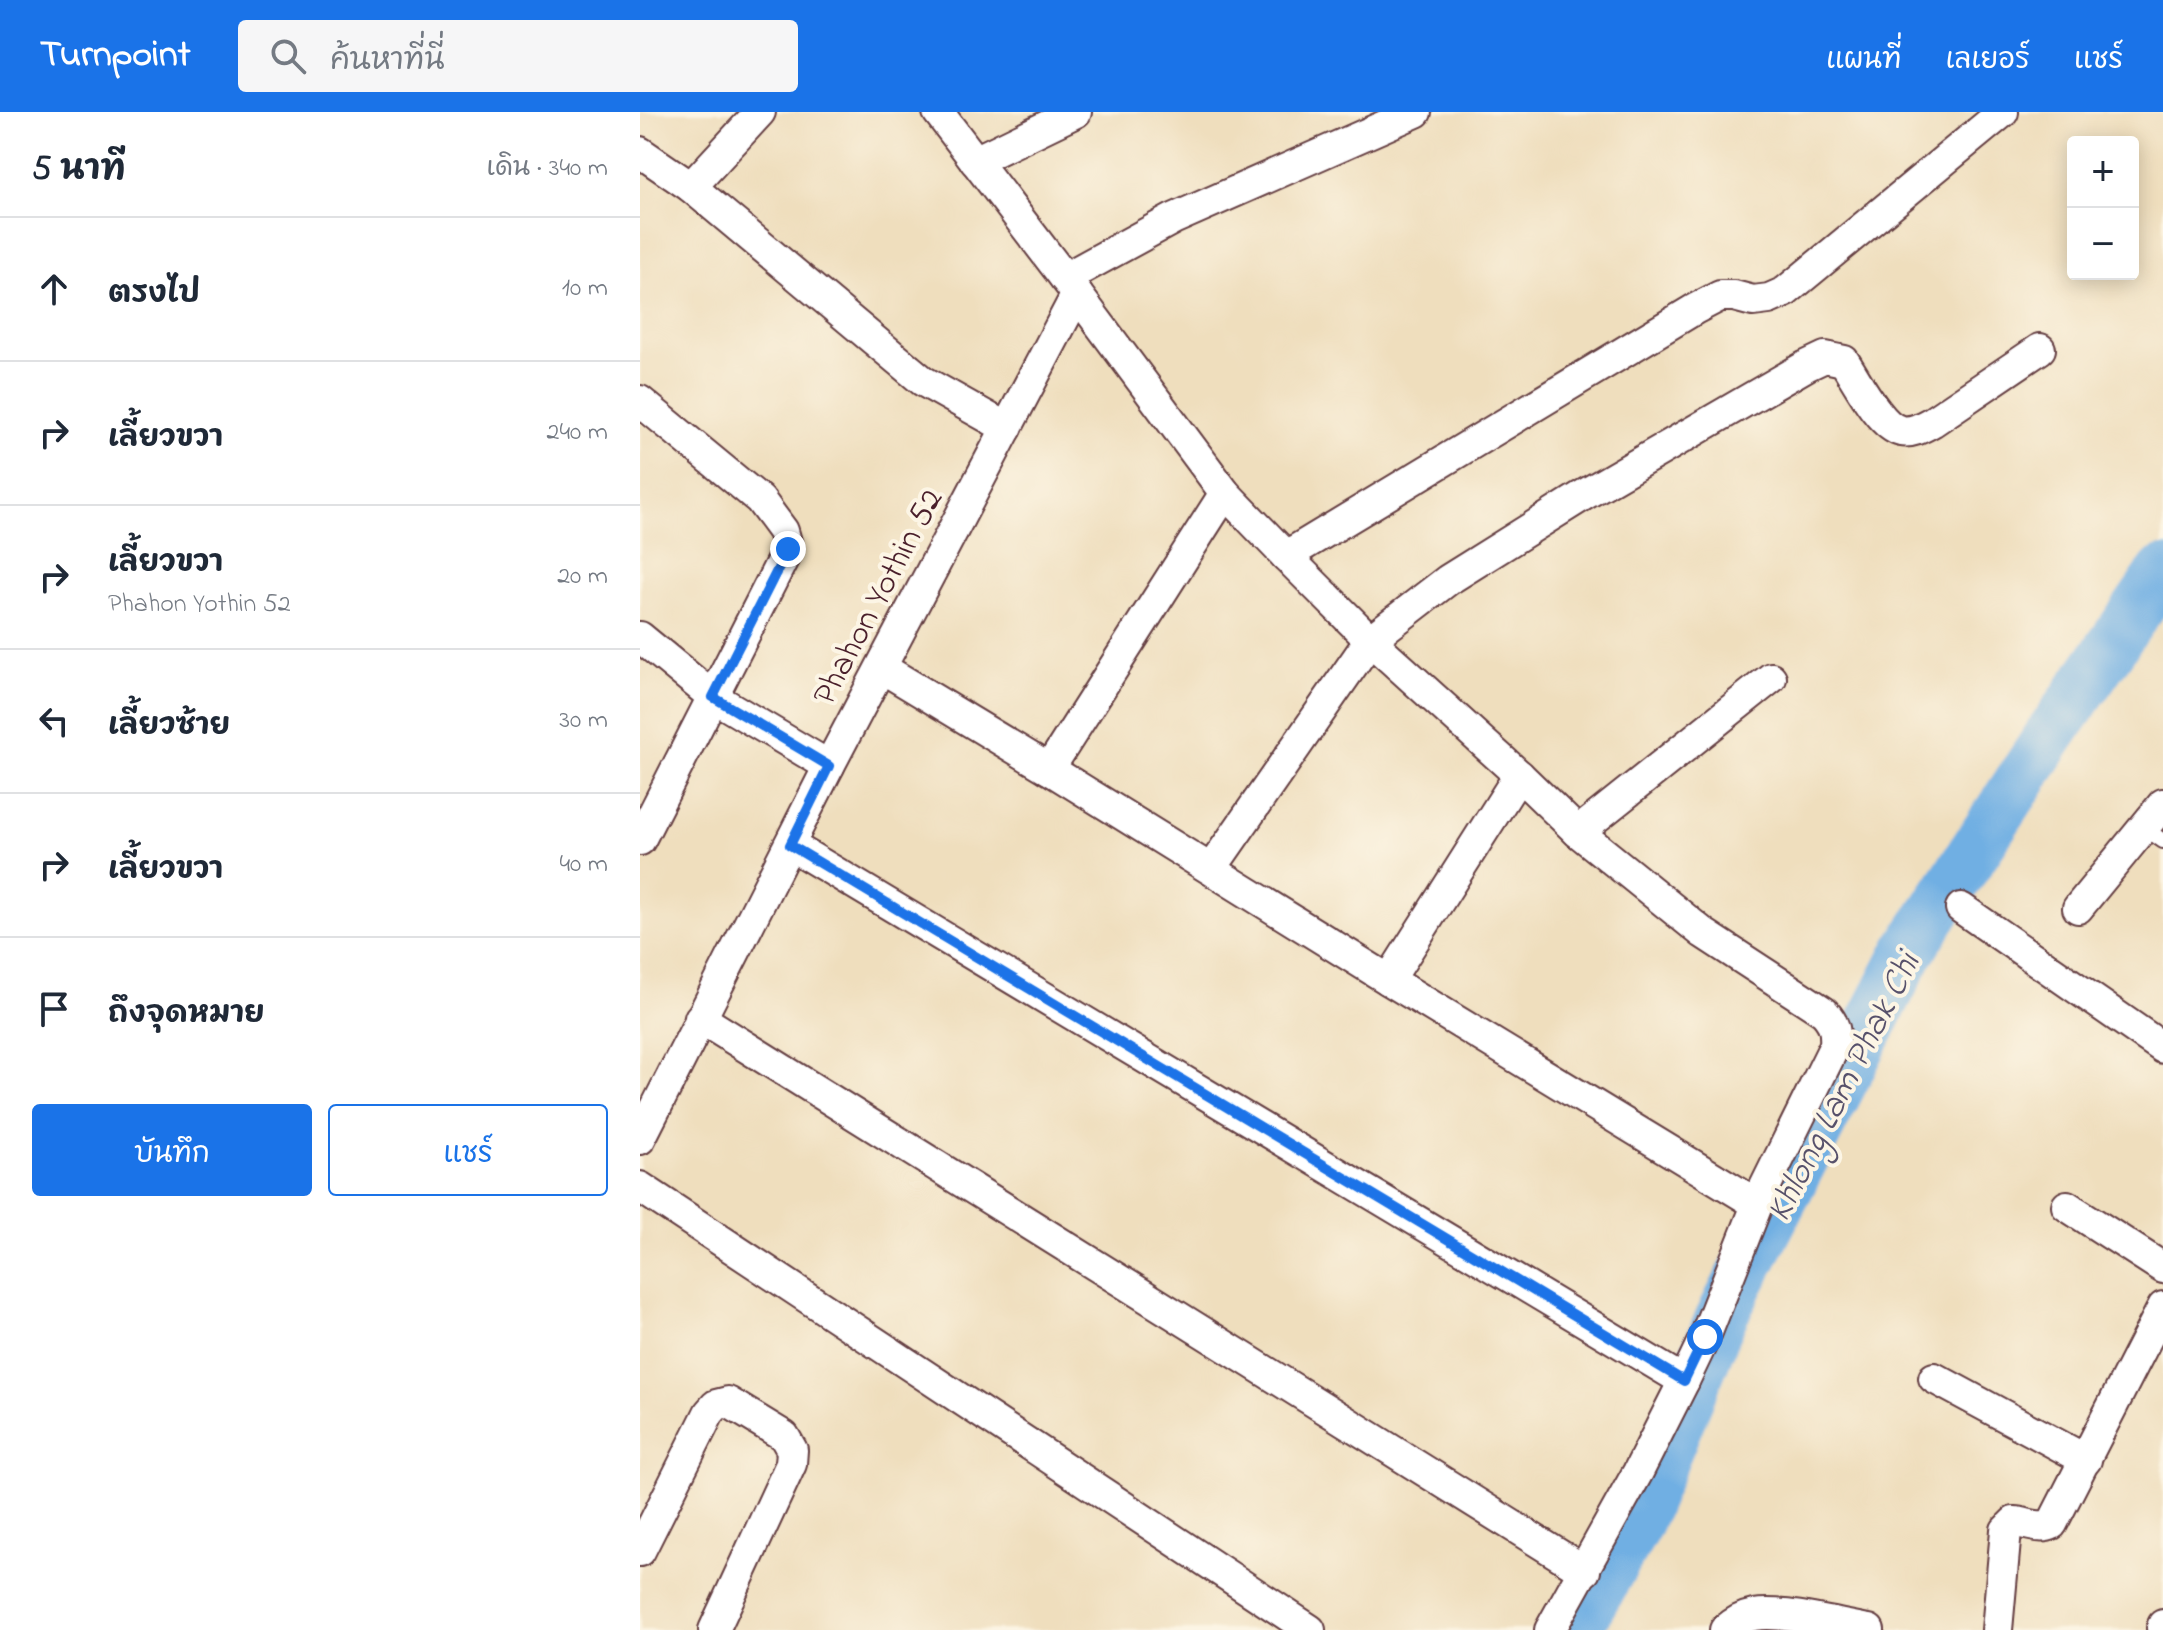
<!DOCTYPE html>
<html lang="th">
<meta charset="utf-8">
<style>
body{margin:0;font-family:"Indie Flower","Playpen Sans Thai",sans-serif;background:#f6f6f7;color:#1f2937}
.controls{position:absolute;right:24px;top:24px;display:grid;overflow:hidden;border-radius:8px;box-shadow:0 4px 20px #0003}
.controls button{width:72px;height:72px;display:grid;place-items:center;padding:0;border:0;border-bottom:2px solid #e0e1e3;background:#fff;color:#1f2937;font:40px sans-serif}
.stop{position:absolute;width:24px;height:24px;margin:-18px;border:6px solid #1a73e8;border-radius:50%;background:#fff}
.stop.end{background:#1a73e8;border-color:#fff;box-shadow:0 2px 8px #0008}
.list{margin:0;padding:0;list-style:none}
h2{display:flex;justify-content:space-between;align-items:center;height:104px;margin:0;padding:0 32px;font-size:34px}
h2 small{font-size:26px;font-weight:400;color:#747a83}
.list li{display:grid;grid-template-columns:52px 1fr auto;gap:24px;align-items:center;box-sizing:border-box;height:144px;padding:0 32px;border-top:2px solid #e0e1e3}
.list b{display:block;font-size:30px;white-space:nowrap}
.list p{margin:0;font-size:26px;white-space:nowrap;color:#747a83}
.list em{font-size:26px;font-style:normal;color:#747a83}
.actions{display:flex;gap:16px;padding:24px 32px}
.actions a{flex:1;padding:18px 0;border:2px solid #1a73e8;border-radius:8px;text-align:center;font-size:28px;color:#1a73e8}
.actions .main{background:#1a73e8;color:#fff}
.icon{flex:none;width:44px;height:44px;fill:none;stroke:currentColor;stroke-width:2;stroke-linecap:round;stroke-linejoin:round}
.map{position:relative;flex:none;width:1523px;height:1518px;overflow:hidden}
header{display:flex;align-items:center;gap:48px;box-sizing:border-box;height:112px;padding:0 40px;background:#1a73e8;color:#fff}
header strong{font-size:38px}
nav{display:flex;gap:44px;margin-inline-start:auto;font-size:28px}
.search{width:560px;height:72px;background:#f6f6f7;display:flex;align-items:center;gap:20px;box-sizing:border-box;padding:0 28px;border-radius:8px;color:#747a83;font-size:30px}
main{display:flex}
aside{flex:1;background:#fff}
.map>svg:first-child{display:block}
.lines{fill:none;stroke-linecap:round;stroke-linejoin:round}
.river{stroke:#70afe3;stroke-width:52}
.lane-casing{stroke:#633c41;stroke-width:18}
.street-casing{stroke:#633c41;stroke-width:34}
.lane{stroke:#fff;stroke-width:14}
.street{stroke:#fff;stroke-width:30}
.route{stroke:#1a73e8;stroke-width:10}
.labels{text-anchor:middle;stroke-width:8;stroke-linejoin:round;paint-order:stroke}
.street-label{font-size:34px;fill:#4a1f2b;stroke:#fcf5e5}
.water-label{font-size:36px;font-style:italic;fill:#57516b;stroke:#fcf5e5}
</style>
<header>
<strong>Turnpoint</strong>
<div class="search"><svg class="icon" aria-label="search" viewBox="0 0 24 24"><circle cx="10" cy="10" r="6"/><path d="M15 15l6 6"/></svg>ค้นหาที่นี่</div>
<nav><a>แผนที่</a><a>เลเยอร์</a><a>แชร์</a></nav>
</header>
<main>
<aside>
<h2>5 นาที<small>เดิน · 340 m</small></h2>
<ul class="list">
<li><svg class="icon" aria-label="ahead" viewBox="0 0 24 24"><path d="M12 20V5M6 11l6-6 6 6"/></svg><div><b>ตรงไป</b></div><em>10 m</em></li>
<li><svg class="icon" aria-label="right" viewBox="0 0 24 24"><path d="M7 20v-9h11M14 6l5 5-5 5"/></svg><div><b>เลี้ยวขวา</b></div><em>240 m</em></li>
<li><svg class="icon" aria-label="right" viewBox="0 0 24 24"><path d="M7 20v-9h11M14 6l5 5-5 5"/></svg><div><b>เลี้ยวขวา</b><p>Phahon Yothin 52</p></div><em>20 m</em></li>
<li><svg class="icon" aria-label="left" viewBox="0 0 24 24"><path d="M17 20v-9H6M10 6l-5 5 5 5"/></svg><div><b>เลี้ยวซ้าย</b></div><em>30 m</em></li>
<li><svg class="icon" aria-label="right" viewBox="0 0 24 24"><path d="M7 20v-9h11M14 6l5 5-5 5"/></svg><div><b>เลี้ยวขวา</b></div><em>40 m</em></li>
<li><svg class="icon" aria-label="arrive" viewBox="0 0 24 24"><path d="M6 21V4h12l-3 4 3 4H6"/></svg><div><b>ถึงจุดหมาย</b></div></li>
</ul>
<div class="actions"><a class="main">บันทึก</a><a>แชร์</a></div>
</aside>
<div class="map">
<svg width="1523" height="1518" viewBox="0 0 1523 1518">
<rect width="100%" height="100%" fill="#fcf5e5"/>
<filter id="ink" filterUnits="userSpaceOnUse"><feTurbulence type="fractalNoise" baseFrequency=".0125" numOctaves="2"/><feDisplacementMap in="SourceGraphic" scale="16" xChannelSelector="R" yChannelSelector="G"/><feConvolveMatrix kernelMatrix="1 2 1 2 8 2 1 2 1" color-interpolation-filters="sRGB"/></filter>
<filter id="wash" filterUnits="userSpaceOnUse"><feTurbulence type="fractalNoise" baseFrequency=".006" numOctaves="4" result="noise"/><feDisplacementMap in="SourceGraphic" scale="32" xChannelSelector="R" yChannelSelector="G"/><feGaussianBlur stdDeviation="1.8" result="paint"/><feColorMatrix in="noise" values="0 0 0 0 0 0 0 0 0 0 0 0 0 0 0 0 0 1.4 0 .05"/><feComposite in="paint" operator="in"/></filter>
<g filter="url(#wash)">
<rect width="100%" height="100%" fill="#efdebd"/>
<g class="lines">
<polyline class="river" points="935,1518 996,1412 1081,1206 1269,839 1413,619 1523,460"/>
</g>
</g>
<g filter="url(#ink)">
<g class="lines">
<g class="lane-casing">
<polyline id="lane" points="1503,715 1523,729"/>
</g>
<g class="street-casing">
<g id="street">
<path d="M298,0L437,182L585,381L646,444L730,528L879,663L938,720L1063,821L1184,900C1194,911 1196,918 1195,933L1121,1083L1065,1225L1044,1269L998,1360L910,1518"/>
<polyline points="0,40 51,75 283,269 367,316"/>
<polyline points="335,49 436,0"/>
<polyline points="51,75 120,0"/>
<polyline points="425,166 533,107 776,0"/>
<polyline points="0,289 120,388 143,419 148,437 0,728"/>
<polyline points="646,444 1055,197 1080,184 1094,184 1113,189 1129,187 1145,180 1363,0"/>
<polyline points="0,525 73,585 189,654"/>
<polyline points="242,556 409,657 749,868 1117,1092"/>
<polyline points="409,657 585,381"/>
<polyline points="938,720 1131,566"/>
<polyline points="150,733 1044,1269"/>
<path d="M571,757L730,528L808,468L942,384L1166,254L1185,245L1204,249C1216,267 1240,315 1261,319C1273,321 1283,315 1292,310L1400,237"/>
<polyline points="1321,796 1523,936"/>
<polyline points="1438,796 1523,692"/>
<polyline points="749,868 879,663"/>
<polyline points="60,906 945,1459"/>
<polyline points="0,1027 189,654 437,182"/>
<polyline points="0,1075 670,1518"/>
<polyline points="1427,1094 1523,1156"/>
<polyline points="1294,1266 1446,1348"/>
<polyline points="0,1439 69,1301 76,1293 88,1290 144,1324 152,1338 151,1352 74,1518"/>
<polyline points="1522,1516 1523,1513"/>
<path d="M1085,1518C1093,1511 1103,1505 1114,1503C1143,1498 1198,1513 1229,1518"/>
<path d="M1357,1518L1366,1418L1374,1410C1388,1411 1400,1418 1412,1412L1523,1195"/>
</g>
</g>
<use href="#lane" class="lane"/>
<use href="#street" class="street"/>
</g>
</g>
<g class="lines" filter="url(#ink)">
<polyline class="route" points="148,437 73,585 189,654 150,733 1044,1269 1065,1225"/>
</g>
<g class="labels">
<g class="street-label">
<text transform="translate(236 484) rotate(-62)" y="12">Phahon Yothin 52</text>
</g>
<g class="water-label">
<text transform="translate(1201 974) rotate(-63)" y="13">Khlong Lam Phak Chi</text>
</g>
</g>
</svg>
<div class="controls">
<button>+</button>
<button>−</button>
</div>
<div class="stop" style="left:1065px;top:1225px"></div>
<div class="stop end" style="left:148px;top:437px"></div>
</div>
</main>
